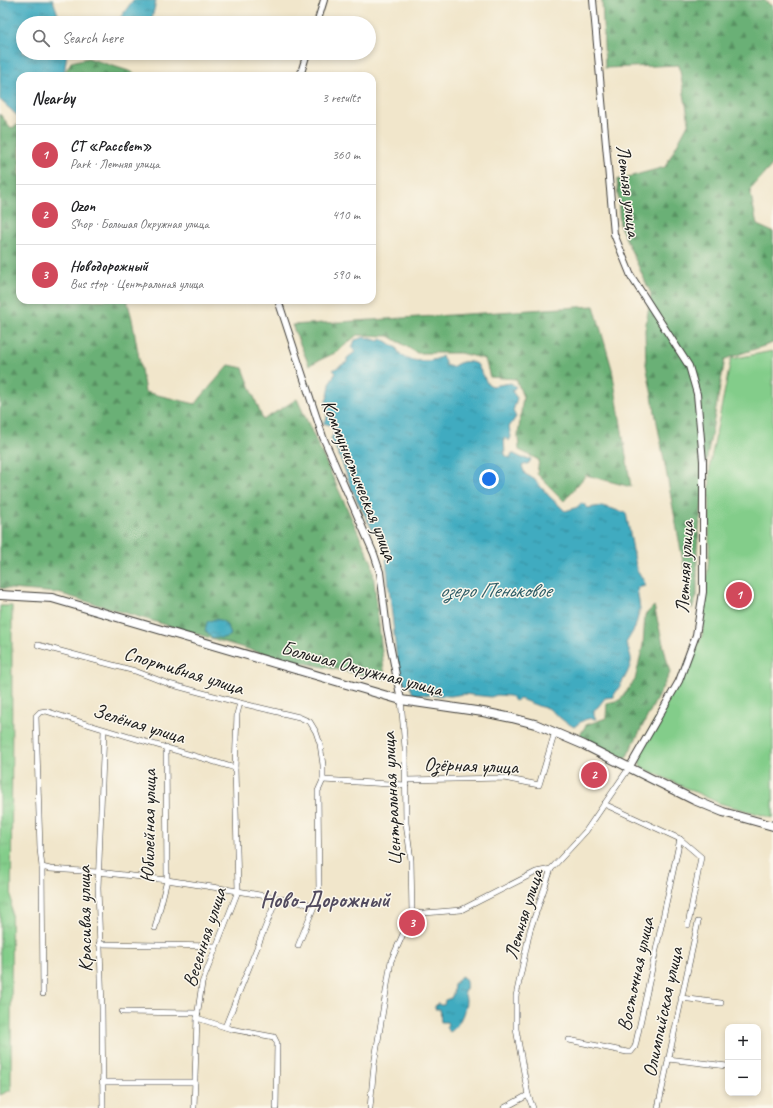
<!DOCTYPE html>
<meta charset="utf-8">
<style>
body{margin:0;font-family:Caveat,sans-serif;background:#f2f2f2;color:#202124}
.controls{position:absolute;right:12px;bottom:12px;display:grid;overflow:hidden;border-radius:8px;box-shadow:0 2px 6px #0003}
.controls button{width:36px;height:36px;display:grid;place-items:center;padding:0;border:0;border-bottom:1px solid #e0e0e0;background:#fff;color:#202124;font:20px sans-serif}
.you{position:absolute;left:489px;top:479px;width:14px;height:14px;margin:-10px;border:3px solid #fff;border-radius:50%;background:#1a73e8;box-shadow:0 0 0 6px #1a73e833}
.badge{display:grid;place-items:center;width:26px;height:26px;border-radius:50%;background:#d1495b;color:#fff;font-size:13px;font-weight:700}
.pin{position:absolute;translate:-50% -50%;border:2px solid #fff;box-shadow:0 1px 4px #0006}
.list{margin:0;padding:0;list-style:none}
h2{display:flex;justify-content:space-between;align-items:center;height:52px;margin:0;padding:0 16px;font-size:17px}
h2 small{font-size:13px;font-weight:400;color:#757577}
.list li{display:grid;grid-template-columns:26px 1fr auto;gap:12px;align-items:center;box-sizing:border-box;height:60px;padding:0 16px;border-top:1px solid #e0e0e0}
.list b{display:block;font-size:15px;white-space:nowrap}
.list p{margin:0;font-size:13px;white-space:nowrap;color:#757577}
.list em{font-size:13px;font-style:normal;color:#757577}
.icon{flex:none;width:22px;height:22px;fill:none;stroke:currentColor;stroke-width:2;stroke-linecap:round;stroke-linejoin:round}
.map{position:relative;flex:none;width:773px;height:1108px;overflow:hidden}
.search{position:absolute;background:#fff;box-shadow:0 2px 6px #0003;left:16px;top:16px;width:360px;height:44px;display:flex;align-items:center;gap:10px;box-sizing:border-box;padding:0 14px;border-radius:22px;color:#757577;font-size:15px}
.panel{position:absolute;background:#fff;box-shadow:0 2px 6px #0003;left:16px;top:72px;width:360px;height:232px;border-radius:12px}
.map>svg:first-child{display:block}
.grass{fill:url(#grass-tufts);stroke:#507453}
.forest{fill:url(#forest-firs);stroke:#436649}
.garden{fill:#83cd8a;stroke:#507453}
.water{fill:url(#water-ripples);stroke:#2e646e}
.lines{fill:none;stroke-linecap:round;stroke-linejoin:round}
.minor-casing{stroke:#3c3a36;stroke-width:6}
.tertiary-casing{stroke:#3c3a36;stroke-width:8}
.primary-casing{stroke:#3c3a36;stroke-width:10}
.minor{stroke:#fff;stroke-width:5}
.tertiary{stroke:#fff;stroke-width:6}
.primary{stroke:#fff;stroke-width:8}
.labels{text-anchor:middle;stroke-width:3;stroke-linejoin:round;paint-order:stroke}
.street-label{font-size:20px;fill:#1c1c1c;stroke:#fbf7ec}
.water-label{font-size:21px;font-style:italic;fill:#2d5c66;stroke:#fbf7ec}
.quarter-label{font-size:22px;font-weight:bold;fill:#524b5f;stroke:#fbf7ec}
</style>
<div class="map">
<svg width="773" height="1108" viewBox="0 0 773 1108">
<defs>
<pattern id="grass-tufts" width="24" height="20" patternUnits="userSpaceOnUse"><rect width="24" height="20" fill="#83cd8a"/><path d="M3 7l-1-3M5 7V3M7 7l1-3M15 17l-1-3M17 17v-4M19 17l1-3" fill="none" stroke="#71af76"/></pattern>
<pattern id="forest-firs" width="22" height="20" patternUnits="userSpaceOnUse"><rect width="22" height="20" fill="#6ab076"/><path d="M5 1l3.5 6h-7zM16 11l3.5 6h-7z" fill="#568e60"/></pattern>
<pattern id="water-ripples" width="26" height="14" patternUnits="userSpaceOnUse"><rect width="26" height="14" fill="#41abc0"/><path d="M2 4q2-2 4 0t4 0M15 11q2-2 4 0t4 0" fill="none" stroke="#368a9b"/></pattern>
</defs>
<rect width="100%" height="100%" fill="#fbf7ec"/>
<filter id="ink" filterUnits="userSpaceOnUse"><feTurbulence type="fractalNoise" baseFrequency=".025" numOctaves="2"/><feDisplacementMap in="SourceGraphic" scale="8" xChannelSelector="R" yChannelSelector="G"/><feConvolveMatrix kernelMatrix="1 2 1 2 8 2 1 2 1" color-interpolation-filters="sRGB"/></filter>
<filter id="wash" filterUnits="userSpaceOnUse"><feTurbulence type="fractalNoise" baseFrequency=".012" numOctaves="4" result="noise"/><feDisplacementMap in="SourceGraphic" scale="16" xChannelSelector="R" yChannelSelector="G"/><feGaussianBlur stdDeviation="0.9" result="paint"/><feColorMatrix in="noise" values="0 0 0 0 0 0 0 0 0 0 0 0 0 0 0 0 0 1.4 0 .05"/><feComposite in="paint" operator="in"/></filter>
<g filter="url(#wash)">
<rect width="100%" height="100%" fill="#f1e6cb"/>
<polygon class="grass" points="0,606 12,606 11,1090 0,1095"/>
<g class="forest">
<polygon points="602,0 764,0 773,7 773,164 750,190 757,225 773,232 773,343 725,359 707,458 697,548 697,596 692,609 646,364 645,330 651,294 620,226 617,180 665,167 689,122 679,65 605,68"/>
<polygon points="88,58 132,72 136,76 63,76 71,62"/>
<polygon points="0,114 11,128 20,124 20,300 127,300 132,319 145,392 195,404 229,365 243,368 263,420 297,399 372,563 385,679 278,658 58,593 0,588"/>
<polygon points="594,306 612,369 631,487 586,475 564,501 537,474 539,460 519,450 518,436 523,397 516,379 490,377 485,359 460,353 417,353 389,336 357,335 337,352 309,365 292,325"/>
<polygon points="654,606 670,673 625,760 580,735 586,725 606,718 607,703 620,700 635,680 643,645 645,615"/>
</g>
<polygon class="garden" points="773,351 773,818 719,803 641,767 637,753 702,636 709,554 710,464 731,359"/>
<g class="water">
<polygon points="0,0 53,0 61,23 23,23 23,53 67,53 64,75 62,76 20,76 20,118 0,100"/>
<path d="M133,0H156C155,8 152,15 152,23H125L120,18Z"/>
<path d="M365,337L379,341L382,339L397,348C400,363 432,364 442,356L445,361V365L452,367C461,361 467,360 477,364L487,383L492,386L511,383L516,387L512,391L517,398L513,411L516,417L509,427L511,437L509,441L504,437L505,455L510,458L512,453L522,458L531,459L529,463L522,466L525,474L534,479L549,496L565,511L578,507L581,503L585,505L587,508L602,506L626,513L637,571L644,581L645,586L637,588L640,609L635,628L626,643C628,649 632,656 631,662C629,673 619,687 613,697L605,698L598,707L594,710V715L596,719C586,717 582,721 574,727L564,721L548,708L541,707L520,699L515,701L510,696L497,695L491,697L463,694L451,696L413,694L409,685H404L397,661L386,559L390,557V550L382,537L372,529L352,490L340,457L331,439L334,433L333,426L323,423L327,418L326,401L328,395L331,380L336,373L333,370L347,362V358L355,352L352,348L355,340Z"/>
<path d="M215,619C225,620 228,626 231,635C225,638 221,639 215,637L212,638L208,633L205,631L207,622Z"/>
<path d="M461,976C466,978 467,983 466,989L464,990C464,994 466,996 466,1000C466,1010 459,1027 450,1032L446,1028L448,1025L447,1022H441C440,1018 441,1014 440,1009H435V1006L438,1003L440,1005H444L445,1000L451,998L453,994L454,985Z"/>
</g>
</g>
<g filter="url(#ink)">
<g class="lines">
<g class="minor-casing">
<g id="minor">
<polyline points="38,645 135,671 169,684 240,703 299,717 310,722 316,732 320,744 323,765 323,780 318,791 319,894 298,946"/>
<polyline points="323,780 406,785"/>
<polyline points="406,780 504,778 539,785 555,732"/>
<polyline points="604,804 680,839 701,857 688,925"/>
<path d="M42,867L40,849L36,716L40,712L46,711C109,732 172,749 235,768"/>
<polyline points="412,914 461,910 536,872 551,869"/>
<polyline points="155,928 167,880 166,747"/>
<polyline points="99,944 216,946"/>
<polyline points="43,994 42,867 50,869 98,872 167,880 238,891 314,905"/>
<polyline points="681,998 721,1003"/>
<polyline points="122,1012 198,1013"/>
<polyline points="197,1018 231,1029 274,1037 277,1043 276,1108"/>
<polyline points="225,1027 277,898"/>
<polyline points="569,1040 627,1052 631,1052 635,1047 680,839"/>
<polyline points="668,1059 727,1066"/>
<polyline points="102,1082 195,1082"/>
<polyline points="103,1108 102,1008 98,888 104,730"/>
<polyline points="194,1108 197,1018 202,983 238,891 235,768 237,714 240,703"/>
<polyline points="370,1108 374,1065 391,961 412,914 411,860 406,823 405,748 401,700"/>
<polyline points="504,1108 528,1095"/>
<polyline points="533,1108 528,1095 516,1029 516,996 530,930 551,869 586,831 629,768"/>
<polyline points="658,1108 698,922"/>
</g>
</g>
<g class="tertiary-casing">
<g id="tertiary">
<polyline points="593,0 614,234 631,276 689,366 697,394 703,461 703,592 696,635 679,681 629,768"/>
<polyline points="317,23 324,0"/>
<polyline points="300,76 307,53"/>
<polyline points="278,300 323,437 374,554 380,572 387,629 401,700"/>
</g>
</g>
<g class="primary-casing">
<polyline id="primary" points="0,595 52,598 401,700 483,712 512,718 535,724 584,745 694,800 723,812 773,826"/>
</g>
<use href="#minor" class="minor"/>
<use href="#tertiary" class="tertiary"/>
<use href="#primary" class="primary"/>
</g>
</g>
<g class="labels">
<g class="street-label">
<text transform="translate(629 191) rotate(83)" y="7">Летняя улица</text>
<text transform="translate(360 480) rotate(68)" y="7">Коммунистическая улица</text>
<text transform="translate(684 567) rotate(-87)" y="7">Летняя улица</text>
<text transform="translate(362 668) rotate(15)" y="7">Большая Окружная улица</text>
<text transform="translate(184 670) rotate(17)" y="7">Спортивная улица</text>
<text transform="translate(139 723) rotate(17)" y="7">Зелёная улица</text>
<text transform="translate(471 765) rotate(2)" y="7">Озёрная улица</text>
<text transform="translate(391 799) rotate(-93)" y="7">Центральная улица</text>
<text transform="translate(148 826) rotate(-89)" y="7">Юбилейная улица</text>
<text transform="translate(523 914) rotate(-73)" y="7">Летняя улица</text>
<text transform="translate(84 919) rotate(-91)" y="7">Красивая улица</text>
<text transform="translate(204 937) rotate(-72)" y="7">Весенняя улица</text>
<text transform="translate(635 974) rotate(-78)" y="7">Восточная улица</text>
<text transform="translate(662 1012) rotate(-78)" y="7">Олимпийская улица</text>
</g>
<g class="water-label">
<text x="495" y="597">озеро Пеньковое</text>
</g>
<g class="quarter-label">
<text x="325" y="907">Ново-Дорожный</text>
</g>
</g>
</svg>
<div class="controls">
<button>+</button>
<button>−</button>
</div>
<div class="you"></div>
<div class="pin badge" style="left:739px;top:595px">1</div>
<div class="pin badge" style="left:594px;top:775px">2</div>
<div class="pin badge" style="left:412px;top:923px">3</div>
<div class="search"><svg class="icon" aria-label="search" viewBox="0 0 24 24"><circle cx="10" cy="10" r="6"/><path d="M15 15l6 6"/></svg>Search here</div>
<section class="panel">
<h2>Nearby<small>3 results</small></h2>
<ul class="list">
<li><span class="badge">1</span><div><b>СТ «Рассвет»</b><p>Park · Летняя улица</p></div><em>360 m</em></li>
<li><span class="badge">2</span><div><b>Ozon</b><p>Shop · Большая Окружная улица</p></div><em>410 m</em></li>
<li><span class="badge">3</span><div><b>Новодорожный</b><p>Bus stop · Центральная улица</p></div><em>590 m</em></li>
</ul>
</section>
</div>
